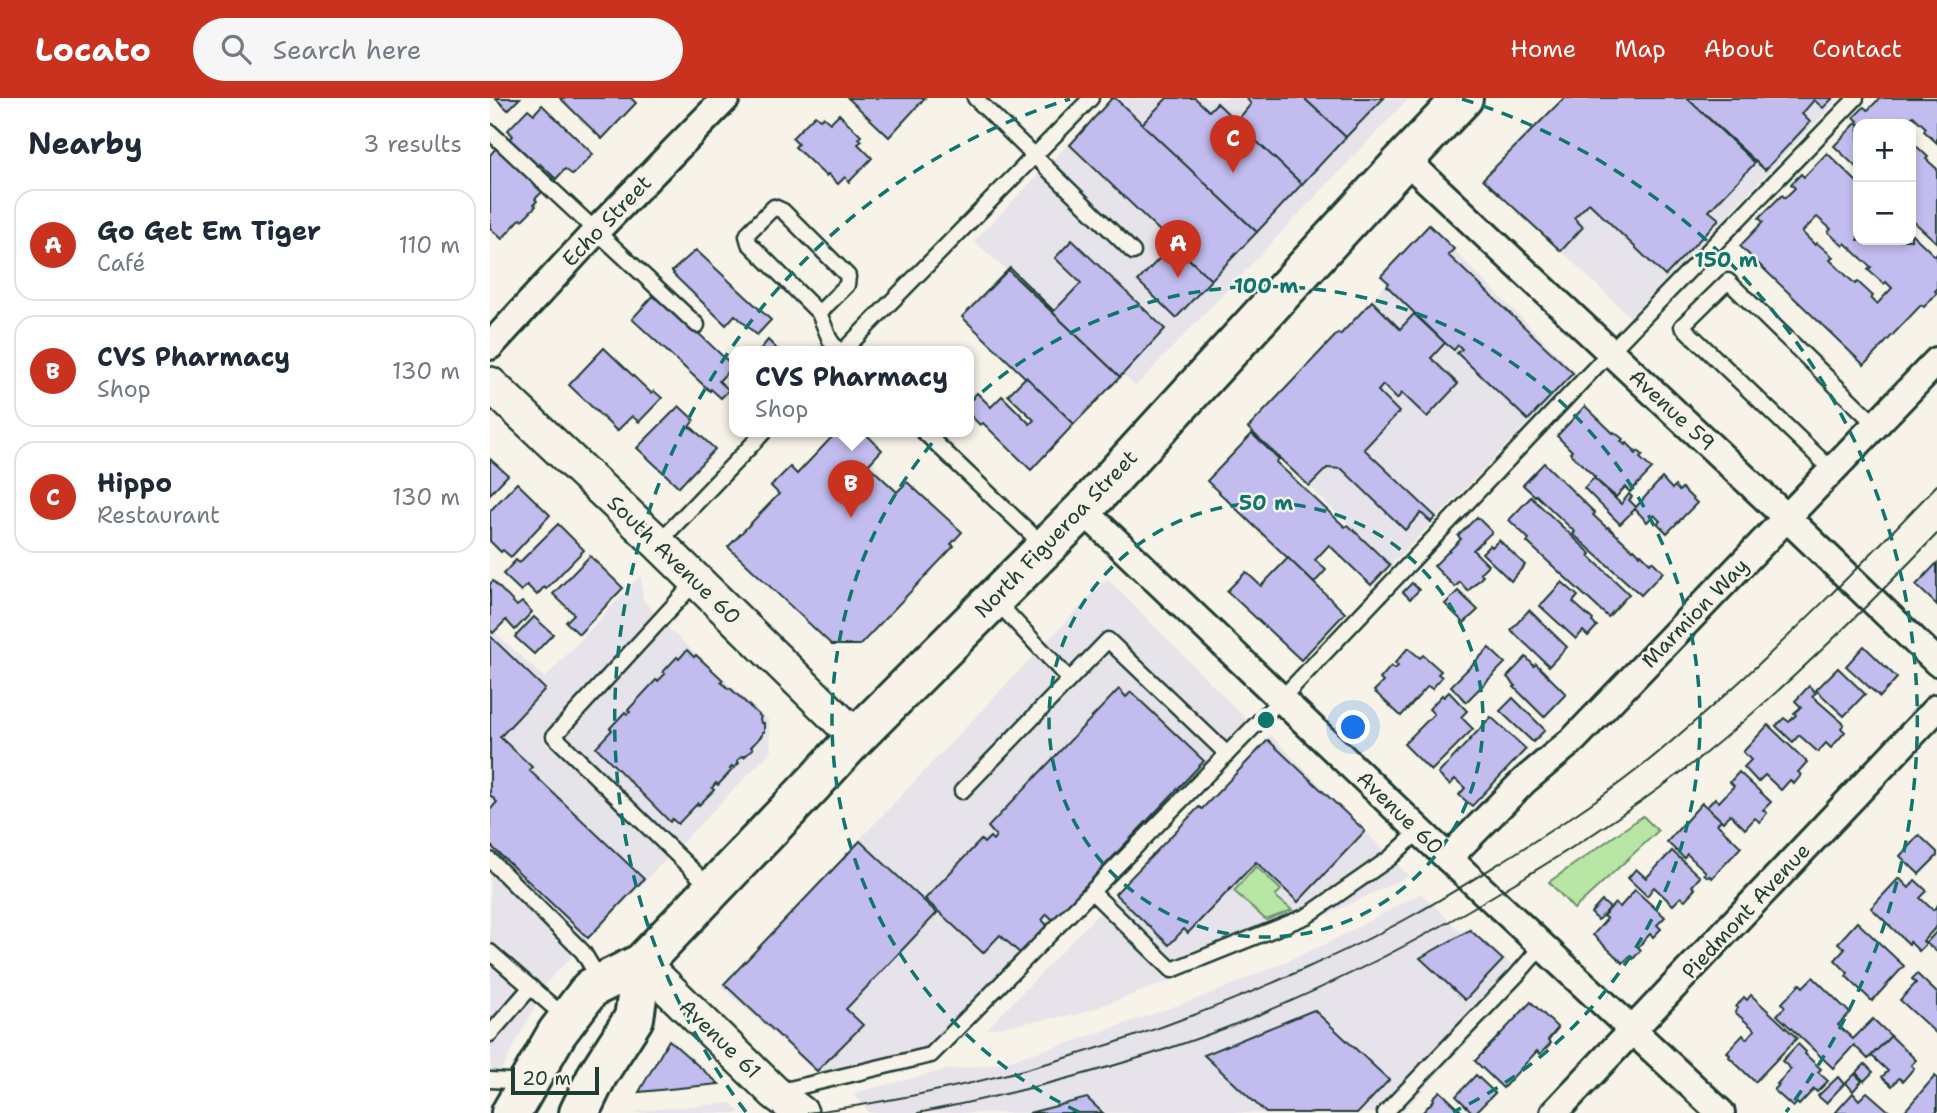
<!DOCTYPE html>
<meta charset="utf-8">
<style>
body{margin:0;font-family:"Shantell Sans",sans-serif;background:#f6f6f7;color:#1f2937}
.controls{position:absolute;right:21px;top:21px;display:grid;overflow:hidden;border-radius:14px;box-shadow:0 4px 10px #0003}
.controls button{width:63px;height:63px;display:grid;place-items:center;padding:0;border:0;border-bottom:2px solid #e0e1e3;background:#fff;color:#1f2937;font:35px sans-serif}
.scale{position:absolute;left:21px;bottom:18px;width:88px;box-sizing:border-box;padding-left:7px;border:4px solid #1f3d34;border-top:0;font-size:19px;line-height:24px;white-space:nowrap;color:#1f3d34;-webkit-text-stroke:5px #f7f3e8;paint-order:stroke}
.you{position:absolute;left:864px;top:630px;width:24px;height:24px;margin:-18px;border:5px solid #fff;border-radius:50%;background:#1a73e8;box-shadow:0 0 0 10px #1a73e833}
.badge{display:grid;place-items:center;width:46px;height:46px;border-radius:50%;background:#c8321e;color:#fff;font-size:23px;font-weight:700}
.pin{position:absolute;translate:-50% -58px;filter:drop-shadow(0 2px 4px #0008)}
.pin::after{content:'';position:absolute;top:37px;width:24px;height:21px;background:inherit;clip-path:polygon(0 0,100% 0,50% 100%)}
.popup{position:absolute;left:239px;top:248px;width:245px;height:91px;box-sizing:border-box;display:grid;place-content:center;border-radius:14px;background:#fff;filter:drop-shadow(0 2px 5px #0005);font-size:23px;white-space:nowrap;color:#747a83}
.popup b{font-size:26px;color:#1f2937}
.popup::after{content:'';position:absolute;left:50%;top:100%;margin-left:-14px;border:14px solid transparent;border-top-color:#fff}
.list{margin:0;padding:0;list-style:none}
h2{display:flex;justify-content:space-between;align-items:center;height:91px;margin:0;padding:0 28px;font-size:30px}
h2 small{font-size:23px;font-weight:400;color:#747a83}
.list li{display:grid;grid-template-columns:46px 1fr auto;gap:21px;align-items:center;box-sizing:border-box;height:112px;margin:0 14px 14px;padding:0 14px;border:2px solid #e0e1e3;border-radius:21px}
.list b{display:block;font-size:26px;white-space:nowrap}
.list p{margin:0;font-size:23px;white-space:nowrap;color:#747a83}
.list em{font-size:23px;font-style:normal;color:#747a83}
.icon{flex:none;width:38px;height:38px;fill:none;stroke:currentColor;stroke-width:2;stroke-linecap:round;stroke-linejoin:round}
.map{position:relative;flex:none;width:1447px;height:1015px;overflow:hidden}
header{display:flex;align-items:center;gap:42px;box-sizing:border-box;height:98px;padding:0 35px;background:#c8321e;color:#fff}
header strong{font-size:33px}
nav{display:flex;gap:38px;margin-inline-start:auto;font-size:24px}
.search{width:490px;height:63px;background:#f6f6f7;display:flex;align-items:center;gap:18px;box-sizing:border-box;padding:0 24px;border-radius:38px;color:#747a83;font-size:26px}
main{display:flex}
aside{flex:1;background:#fff}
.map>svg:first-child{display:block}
.built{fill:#e7e3ea}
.green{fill:#b8e6a4;stroke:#6c926c;stroke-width:2}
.building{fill:#c3bdef;stroke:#1f3d34;stroke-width:2;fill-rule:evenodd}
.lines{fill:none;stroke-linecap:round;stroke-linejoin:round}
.service-casing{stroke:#1f3d34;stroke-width:19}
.minor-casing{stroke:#1f3d34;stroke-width:32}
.tertiary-casing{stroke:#1f3d34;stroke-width:38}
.secondary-casing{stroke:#1f3d34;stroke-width:44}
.service{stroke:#f7f3e8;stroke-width:14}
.minor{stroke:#f7f3e8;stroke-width:26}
.tertiary{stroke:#f7f3e8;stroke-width:33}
.secondary{stroke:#f7f3e8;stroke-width:38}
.tram{stroke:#1f3d34;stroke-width:2}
.ring{fill:none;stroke:#0f766e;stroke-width:3.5;stroke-dasharray:12 9}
.labels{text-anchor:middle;stroke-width:5;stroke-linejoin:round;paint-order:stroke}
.street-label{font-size:21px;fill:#1f3d34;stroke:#f7f3e8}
.centre{fill:#0f766e;stroke:#f7f3e8;stroke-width:3.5}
.ring-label{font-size:21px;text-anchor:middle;font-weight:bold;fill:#0f766e;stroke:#f7f3e8;stroke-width:5;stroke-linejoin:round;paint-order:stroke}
</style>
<header>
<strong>Locato</strong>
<div class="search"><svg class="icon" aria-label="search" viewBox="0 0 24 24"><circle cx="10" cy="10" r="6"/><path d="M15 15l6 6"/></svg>Search here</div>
<nav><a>Home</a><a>Map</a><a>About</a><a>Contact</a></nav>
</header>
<main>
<aside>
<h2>Nearby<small>3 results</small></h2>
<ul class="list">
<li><span class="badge">A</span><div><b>Go Get Em Tiger</b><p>Café</p></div><em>110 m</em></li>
<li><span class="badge">B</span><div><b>CVS Pharmacy</b><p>Shop</p></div><em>130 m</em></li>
<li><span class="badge">C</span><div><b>Hippo</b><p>Restaurant</p></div><em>130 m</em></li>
</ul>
</aside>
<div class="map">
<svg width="1447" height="1015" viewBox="0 0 1447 1015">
<rect width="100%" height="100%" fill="#f7f3e8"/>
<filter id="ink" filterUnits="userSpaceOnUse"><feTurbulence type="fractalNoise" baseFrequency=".0143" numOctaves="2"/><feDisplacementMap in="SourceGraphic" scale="14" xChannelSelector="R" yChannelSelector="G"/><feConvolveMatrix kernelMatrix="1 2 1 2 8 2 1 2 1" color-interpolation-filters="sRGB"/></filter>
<g filter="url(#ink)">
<g class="built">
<polygon points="623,0 919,0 646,288 484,143"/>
<polygon points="1074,0 1349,0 1140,219 996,81"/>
<polygon points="946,134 1086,275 901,467 758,330"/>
<polygon points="151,477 153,502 181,533 279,623 281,653 58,883 0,994 0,530 55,580"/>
<polygon points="617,480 757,622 442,951 329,977 231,888"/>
<polygon points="781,637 919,778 816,827 710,872 589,916 497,931"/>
<polygon points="931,795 971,834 980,829 1037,881 911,1015 380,1015 363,995 456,972 506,966 585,943 726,894 838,845"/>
<polygon points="241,1005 250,1015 146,1015 146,1013"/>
</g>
<g class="green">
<polygon points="1153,718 1168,733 1084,811 1059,784"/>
<polygon points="766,768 791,792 785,798 802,812 776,822 744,793"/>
</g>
<g class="building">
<polygon points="5,0 30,0 18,12"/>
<polygon points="70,0 141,0 146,5 112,41"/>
<polygon points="358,0 435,0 399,39"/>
<polygon points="622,0 625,0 767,134 721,182 580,47"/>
<polygon points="677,0 705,0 719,13 727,5 812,86 767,134 652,26"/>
<polygon points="758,0 814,0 856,39 812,86 746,24 761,6 757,1"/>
<polygon points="814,0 894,0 856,39"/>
<polygon points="1074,0 1197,0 1265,65 1219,113 1229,121 1175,178 1099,105 1084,120 1093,129 1071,153 993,81"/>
<polygon points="1197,0 1343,0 1333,10 1324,2 1312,16 1320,24 1275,72"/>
<polygon points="1388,0 1447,0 1447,45 1434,33 1436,30 1423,18 1415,26 1368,26 1368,71 1344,48 1368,23 1364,19 1374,9 1378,12 1389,1"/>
<polygon points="52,7 103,56 83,77 75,71 66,81 50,66 47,69 17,44 23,38 18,32 38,11 44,16"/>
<polygon points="349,16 371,38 369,40 372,43 368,46 382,60 359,84 355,79 348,86 338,76 336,78 305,49 308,46 302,40 325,17 330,21 333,19 340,25"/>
<polygon points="1421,45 1423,45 1438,59 1436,61 1447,71 1447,145 1421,121"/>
<polygon points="6,50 52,94 45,101 47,103 44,106 46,108 32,122 30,121 12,141 0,130 0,57"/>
<path d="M1337,55L1368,85V142H1421V135L1445,158L1447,156V191L1445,193L1447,195L1434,209L1431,207L1374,267L1250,148L1273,124L1269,120L1292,97L1295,100L1305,90L1301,86L1311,76L1314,79ZM1327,119L1341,131L1338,134L1353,148L1355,145L1381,169L1378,172L1394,186L1396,184L1402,190L1387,206L1381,200L1383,198L1368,184L1365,186L1340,162L1343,159L1327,145L1325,147L1312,134Z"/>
<polygon points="939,127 964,151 958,157 1083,275 1038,322 967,255 972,251 968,247 964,252 955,245 897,188 899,185 891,178"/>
<polygon points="582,142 675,231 630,279 518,172 520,170 564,213 591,185 565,160"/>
<polygon points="683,146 721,182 686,220 648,183"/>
<polygon points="206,152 281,222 267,237 245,217 236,227 183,176 184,175 182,173"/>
<polygon points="518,172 630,279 584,326 472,219"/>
<polygon points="166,195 243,268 229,283 239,292 231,300 221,291 220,293 142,221"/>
<polygon points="882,203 910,231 924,216 955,245 941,260 968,286 937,319 912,295 907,301 893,287 888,293 909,314 874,351 946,419 941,424 931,415 915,432 852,371 837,370 819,388 758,330 848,235 850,237"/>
<polygon points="278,242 290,254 268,254"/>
<polygon points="114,250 161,295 164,293 172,300 149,324 142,318 127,333 79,287"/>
<polygon points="536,279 584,326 541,372 493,325 490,327 478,315 478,304 487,295 501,309 512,298 540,326 544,322 518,297"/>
<polygon points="189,308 204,322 199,329 202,330 225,351 189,389 147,350"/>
<polygon points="1095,308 1123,335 1124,334 1133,341 1131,343 1135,347 1137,345 1145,353 1144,354 1146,356 1148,353 1153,357 1150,360 1162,371 1140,394 1135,389 1126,399 1104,380 1105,379 1080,355 1082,353 1067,338"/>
<polygon points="345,334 374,334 392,352 378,367 407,394 417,384 472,434 461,446 464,448 370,547 342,547 238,449 289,396 281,388 300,369 307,376 342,339 341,338"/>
<polygon points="762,336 789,361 786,364 855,429 858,427 900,467 881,487 839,447 825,462 836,472 824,485 717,383"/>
<polygon points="0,361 18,377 0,396"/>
<polygon points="1054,365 1105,415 1103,417 1117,430 1118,429 1143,452 1144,451 1150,457 1151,456 1160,465 1162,463 1173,474 1151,497 1083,436 1085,434 1046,397 1045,398 1033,387"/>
<polygon points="1104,380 1131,406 1139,396 1142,399 1139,402 1146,409 1172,380 1182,391 1185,388 1189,393 1192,390 1207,405 1177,435 1167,425 1170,423 1164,417 1157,424 1145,411 1130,426 1094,390"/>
<polygon points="27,385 60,417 21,459 13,452 11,454 0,443 0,413"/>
<polygon points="1041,399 1101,456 1099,458 1139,496 1118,519 1037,444 1039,441 1019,422"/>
<polygon points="987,419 1002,434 983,452 998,467 990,475 993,478 978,493 970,484 965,489 944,468 971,441 968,438"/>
<polygon points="68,426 94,452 56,491 54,489 47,497 37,487 31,493 13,476 26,462 29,465"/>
<polygon points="1009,442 1035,467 1021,483 992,455 1000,447 1002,449"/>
<polygon points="100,458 133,490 89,536 76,524 84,516 63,496"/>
<polygon points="798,460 855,515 811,562 737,493 756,474 771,488"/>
<polygon points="1447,465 1447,507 1426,487"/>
<polygon points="3,483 27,508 32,504 42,514 25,532 16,522 3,535 0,532 0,486"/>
<polygon points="1072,484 1088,498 1083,504 1103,522 1102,524 1107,528 1098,538 1093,533 1086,541 1050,508"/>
<polygon points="922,485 929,492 920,501 913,494"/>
<polygon points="968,493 988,512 974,525 955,506"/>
<polygon points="1039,512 1077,549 1059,568 1021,532"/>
<polygon points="44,519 63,536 44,556 25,539"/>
<polygon points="0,538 55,591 10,639 42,669 39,672 154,781 98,840 0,747 0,712 7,704 0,697"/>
<polygon points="1374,548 1407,580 1390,599 1356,568"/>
<polygon points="918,550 930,560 933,557 951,573 948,576 952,579 942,591 938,588 911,618 884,593 893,584 890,581 901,568 905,571 908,568 905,565"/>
<polygon points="999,550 1015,565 976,604 961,588"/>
<polygon points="197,552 204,559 206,557 233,582 231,584 239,591 240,590 271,619 270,621 271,625 274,625 274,634 272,634 272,637 261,649 263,651 254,659 252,658 247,663 249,665 244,670 242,668 240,671 242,672 228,687 226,685 222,690 224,692 209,707 208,705 188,726 182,721 180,724 106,649 122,632 120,630 135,614 137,616 140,614 138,612 166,582 168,583 175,576 173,574 187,559 189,561"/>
<polygon points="1036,559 1044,568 1046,566 1076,596 1054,619 1024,589 1026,588 1017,579"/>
<polygon points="1348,570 1375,596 1354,618 1326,592"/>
<polygon points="1319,588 1326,595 1322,598 1354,626 1351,630 1355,634 1341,650 1336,645 1328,654 1309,637 1303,644 1286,628 1294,620 1299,624 1306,617 1304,615 1311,609 1305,603"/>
<polygon points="629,591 636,599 641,594 714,663 563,822 557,816 552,822 558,828 531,856 510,837 493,855 435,801 491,742 494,745 500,739 503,742 506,738 498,729"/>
<polygon points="959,594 977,613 971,619 983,631 941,673 914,646 944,616 939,611 952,597 954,599"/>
<polygon points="1023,600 1055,632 1043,644 1010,613"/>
<polygon points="1001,619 1036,651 982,708 969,697 975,690 965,681 960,687 948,676"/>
<polygon points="1278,627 1317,664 1308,674 1311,677 1304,686 1300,682 1291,692 1275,677 1268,684 1254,669 1261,662 1253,654"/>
<polygon points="778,642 875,733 808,804 766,764 698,835 694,831 679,847 625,796 709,709 712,711"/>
<polygon points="1249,674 1281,704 1273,712 1277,715 1270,724 1265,720 1255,731 1240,716 1233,724 1217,709 1225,700 1229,704 1244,688 1240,684"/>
<polygon points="1212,705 1231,722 1227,726 1251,749 1222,780 1220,778 1218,779 1214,776 1216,774 1197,756 1194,760 1177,744"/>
<polygon points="1429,737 1447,754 1447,758 1429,776 1410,758"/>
<polygon points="370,743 447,815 356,911 373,927 327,973 234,886"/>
<polygon points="1182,753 1210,779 1202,788 1205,791 1195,802 1191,799 1183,807 1164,789 1157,798 1138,780 1146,771 1156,780"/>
<polygon points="1409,780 1419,790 1425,782 1437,793 1430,800 1443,812 1447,808 1447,828 1433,843 1436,846 1429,853 1420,844 1419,846 1381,810"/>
<polygon points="1145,792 1175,819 1167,827 1171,831 1163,839 1160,836 1148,849 1151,852 1143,861 1140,858 1133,865 1103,837 1117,821 1113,818 1125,805 1130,809"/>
<polygon points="1112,803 1120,810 1108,822 1101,815"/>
<polygon points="1367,824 1414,868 1382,903 1356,878 1358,875 1345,862 1355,851 1348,845"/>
<polygon points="980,832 1013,862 975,902 930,860"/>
<polygon points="1447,833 1447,854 1436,845"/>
<polygon points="1427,876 1447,895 1447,936 1410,902 1426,885 1422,881"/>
<polygon points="1323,879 1360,915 1348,927 1363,941 1383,921 1401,938 1378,961 1364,947 1343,970 1287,917 1295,909 1292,905 1310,886 1313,889"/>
<polygon points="1261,897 1307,940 1265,984 1239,959 1240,957 1237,954 1253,937 1256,941 1265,932 1245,914 1248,910 1246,909 1254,899 1257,902"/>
<polygon points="1041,904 1068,930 1058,942 1061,945 1050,956 1047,953 1013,990 985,963"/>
<polygon points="824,912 899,982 868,1015 776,1015 714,957"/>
<polygon points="1401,938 1426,962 1421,967 1424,970 1413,983 1409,980 1402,988 1392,979 1398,973 1382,958 1378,961"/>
<polygon points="179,942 229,986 149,994"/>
<polygon points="1308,946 1316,954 1315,956 1331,971 1328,974 1338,983 1327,994 1324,991 1309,1007 1307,1005 1303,1009 1284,992 1289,987 1287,986 1301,971 1292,963"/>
<polygon points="1375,966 1383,974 1374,983 1366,975"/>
<polygon points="1365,976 1372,983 1363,993 1356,985"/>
<polygon points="986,977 1005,995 985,1015 983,1015 966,998"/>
<polygon points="1445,978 1447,980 1447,1015 1413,1015"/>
<polygon points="1348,979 1354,986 1336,1005 1328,998"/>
<polygon points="950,993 973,1015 932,1015 944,1002 943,1000"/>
<polygon points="1377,994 1401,1015 1345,1015 1363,995 1369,1002"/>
<polygon points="597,1000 613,1015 539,1015"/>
</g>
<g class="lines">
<g class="service-casing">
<g id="service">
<polyline points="485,0 643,154"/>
<polyline points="0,34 207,227"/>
<polyline points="329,215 357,187 358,178 293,113 284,109 259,134 257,138 259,145 329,215 340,242 349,254"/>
<polyline points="352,254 601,0"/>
<polyline points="434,334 554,448"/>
<polyline points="1343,373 1192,228 1238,183 1386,327"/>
<polyline points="168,445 274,334"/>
<polyline points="206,483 64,638 222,791"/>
<polyline points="506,503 579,581"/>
<polyline points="472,693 618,542 737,656"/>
<polyline points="0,762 93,854 111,884"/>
<polyline points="602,794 682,872 817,818 900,760 929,733"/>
<polyline points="0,854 76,920"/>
<polyline points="0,936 41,889"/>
<polyline points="0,982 37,984"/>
<polyline points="287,994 441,957 791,601 1120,254 1366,0"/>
<polyline points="895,1015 1026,878 1052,848"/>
</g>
</g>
<g class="minor-casing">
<g id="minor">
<polyline points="915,61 1297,420 1447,564"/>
<polyline points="0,248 107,132 236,0"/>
<polyline points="593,412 958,760 1231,1015"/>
<polyline points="958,760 1034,683 1084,641 1447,263"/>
<polyline points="1064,1015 1447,610"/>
</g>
</g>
<g class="tertiary-casing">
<g id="tertiary">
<polyline points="0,286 168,445 366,639"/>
<polyline points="152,865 284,994 311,1015"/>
</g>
</g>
<g class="secondary-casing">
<g id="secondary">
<polyline points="21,1015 67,935 101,890 152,865 324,685 366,639 593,412 915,61 973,0"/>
<polyline points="89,1015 108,976 144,920 152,865"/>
</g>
</g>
<use href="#service" class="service"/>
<use href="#minor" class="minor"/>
<use href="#tertiary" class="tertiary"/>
<use href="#secondary" class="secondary"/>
<g class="tram">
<path d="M318,1015C489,992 656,943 814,871C852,854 890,836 927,815C961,796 995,774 1029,753C1068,728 1107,703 1144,674C1167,657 1188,637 1210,619C1294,546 1371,467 1447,387"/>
<path d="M428,1015C512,998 595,978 677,951C795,912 907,856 1013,792C1082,751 1149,708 1212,658C1296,590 1372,514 1447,436"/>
</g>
</g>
</g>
<g class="ring">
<circle cx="776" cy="622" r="217"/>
<path d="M589 1014A434 434 0 1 1 963 1014"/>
<path d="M256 1014A651 651 0 0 1 580 1M972 1A651 651 0 0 1 1296 1014"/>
</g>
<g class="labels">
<g class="street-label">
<text transform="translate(117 123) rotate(-46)" y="7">Echo Street</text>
<text transform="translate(1182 312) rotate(43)" y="7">Avenue 59</text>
<text transform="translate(566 436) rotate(-46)" y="7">North Figueroa Street</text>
<text transform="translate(184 462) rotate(44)" y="7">South Avenue 60</text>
<text transform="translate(1205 515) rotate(-46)" y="7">Marmion Way</text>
<text transform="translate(910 715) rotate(44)" y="7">Avenue 60</text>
<text transform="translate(1256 813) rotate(-47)" y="7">Piedmont Avenue</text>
<text transform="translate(230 941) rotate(44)" y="7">Avenue 61</text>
</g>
</g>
<circle cx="776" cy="622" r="10" class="centre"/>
<g class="ring-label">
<text x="1236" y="169">150 m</text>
<text x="776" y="195">100 m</text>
<text x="776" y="412">50 m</text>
</g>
</svg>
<div class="controls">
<button>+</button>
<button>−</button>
</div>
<div class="scale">20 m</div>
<div class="you"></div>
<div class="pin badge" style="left:688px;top:180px">A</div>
<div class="pin badge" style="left:361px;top:420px">B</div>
<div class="popup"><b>CVS Pharmacy</b>Shop</div>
<div class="pin badge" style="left:743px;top:75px">C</div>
</div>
</main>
